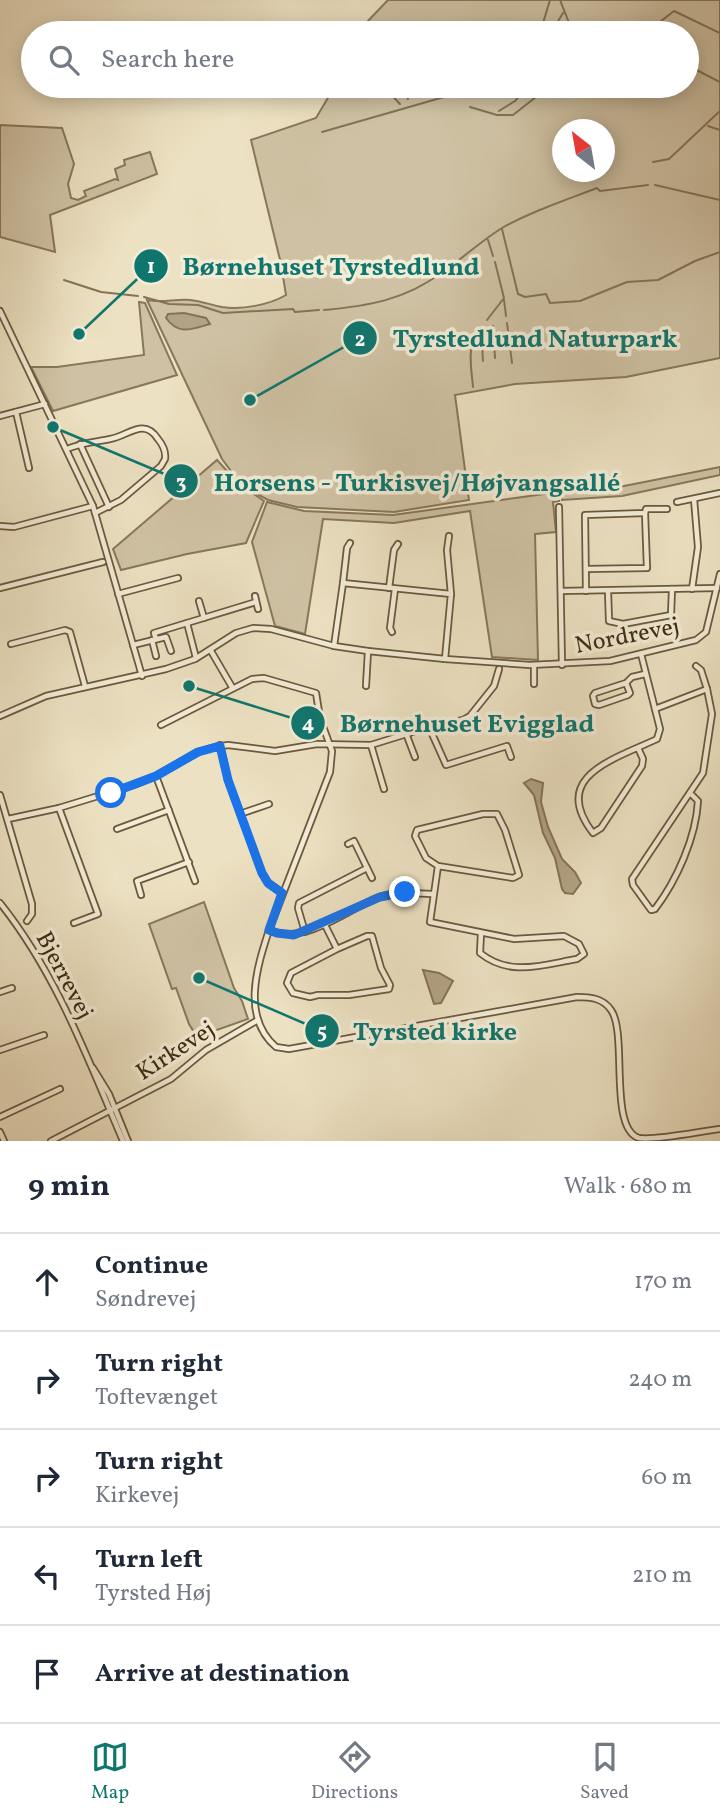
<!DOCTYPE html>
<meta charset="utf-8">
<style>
body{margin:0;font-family:Vollkorn,serif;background:#f6f6f7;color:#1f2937}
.compass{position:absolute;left:552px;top:119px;width:63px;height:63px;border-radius:50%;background:#fff;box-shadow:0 4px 18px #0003;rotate:329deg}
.stop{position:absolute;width:21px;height:21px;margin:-16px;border:5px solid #1a73e8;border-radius:50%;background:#fff}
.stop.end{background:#1a73e8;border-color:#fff;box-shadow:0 2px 7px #0008}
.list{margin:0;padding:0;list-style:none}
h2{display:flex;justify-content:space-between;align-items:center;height:91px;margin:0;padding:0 28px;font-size:30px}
h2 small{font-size:23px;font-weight:400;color:#747a83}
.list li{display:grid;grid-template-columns:46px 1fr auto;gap:21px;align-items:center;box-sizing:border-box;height:98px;padding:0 28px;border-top:2px solid #e0e1e3}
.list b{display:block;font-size:26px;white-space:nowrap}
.list p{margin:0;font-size:23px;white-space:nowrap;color:#747a83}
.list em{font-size:23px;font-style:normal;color:#747a83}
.icon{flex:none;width:38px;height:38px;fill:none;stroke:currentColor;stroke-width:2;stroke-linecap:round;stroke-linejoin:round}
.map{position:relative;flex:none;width:720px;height:1141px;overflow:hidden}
.search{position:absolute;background:#fff;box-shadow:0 4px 18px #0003;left:21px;right:21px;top:21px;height:77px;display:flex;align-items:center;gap:18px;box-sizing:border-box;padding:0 24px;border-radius:38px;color:#747a83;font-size:26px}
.sheet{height:581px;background:#fff}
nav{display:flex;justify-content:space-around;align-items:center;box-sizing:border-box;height:98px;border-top:2px solid #e0e1e3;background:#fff;font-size:19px;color:#747a83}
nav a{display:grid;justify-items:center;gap:4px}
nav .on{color:#0f766e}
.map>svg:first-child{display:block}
.green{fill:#cfc2a4;stroke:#88775a;stroke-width:2;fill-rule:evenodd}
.water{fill:#b2a386;stroke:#847357;stroke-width:2}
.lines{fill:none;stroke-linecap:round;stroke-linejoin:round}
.stream{stroke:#847357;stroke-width:2}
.minor-casing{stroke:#6b593d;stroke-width:8}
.minor{stroke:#f3ecd7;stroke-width:4.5}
.route{stroke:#1a73e8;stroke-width:9}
.labels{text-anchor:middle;stroke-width:7;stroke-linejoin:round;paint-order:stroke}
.street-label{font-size:24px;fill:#402c11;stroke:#f3ecd7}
.leader{fill:none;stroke:#0f766e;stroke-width:2.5}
.callout-dot{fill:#0f766e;stroke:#f3ecd7;stroke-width:2.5}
.mark-label{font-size:21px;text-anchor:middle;font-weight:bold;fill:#fff}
.callout-label{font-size:26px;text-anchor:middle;font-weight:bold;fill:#0f766e;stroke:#f3ecd7;stroke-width:7;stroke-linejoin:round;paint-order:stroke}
</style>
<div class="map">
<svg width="720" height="1141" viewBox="0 0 720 1141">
<rect width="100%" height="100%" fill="#ece1c2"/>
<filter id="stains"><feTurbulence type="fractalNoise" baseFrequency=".00286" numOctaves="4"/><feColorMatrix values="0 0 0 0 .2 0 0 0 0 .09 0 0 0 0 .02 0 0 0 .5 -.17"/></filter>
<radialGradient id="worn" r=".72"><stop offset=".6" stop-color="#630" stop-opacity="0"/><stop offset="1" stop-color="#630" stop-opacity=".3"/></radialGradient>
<g class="green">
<path d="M388,0H720V358L626,377L515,384L455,395L469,500L394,512L297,507L268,500L255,493L237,479L222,459L147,300C162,303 174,299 190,300C201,301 211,305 222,307C242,310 269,305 286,295L281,264L251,140L316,118L335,86H687V33H360L364,25ZM562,130H604V172H562Z"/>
<polygon points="0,125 62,128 74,164 68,184 71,198 78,200 86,196 84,191 115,179 118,180 115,169 125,165 124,160 150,152 157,174 50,215 55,252 0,237"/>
<polygon points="139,302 145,303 177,375 53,411 31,367 57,367 144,355"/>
<polygon points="217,460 238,483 264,501 246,543 187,554 121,570 113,549"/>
<polygon points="720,467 720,475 622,496 562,500 562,492 614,488"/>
<polygon points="559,492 559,501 553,502 556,532 535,534 538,660 492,657 470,511 394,523 323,519 305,634 275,626 252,542 267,502 304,511 393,515"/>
<polygon points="204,902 234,988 242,1001 248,1019 197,1037 189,1024 176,988 172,989 149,924"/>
</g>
<g class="water">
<path d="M184,313L206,318L210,324C192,329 179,336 166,318L168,314Z"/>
<polygon points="531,779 543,783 541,802 548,827 562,859 575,872 581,883 573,894 565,893 562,889 555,858 543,833 534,795 524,783"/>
<polygon points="423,970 439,973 453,981 441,1003 434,1004"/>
</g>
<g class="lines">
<g class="stream">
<polyline points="560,0 573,33"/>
<polyline points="640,26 656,25 674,11 720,33"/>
<polyline points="540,33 550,0"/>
<polyline points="551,33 563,13"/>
<polyline points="589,33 595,29 633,27"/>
<polyline points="687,65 720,82"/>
<polyline points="369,86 385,88 400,104"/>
<polyline points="346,89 379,93 381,86"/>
<polyline points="389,91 390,88 403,90 408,99"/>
<polyline points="470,107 497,115 513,115 550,86"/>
<polyline points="499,111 515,101 525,89 523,86"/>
<polyline points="708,126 720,130"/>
<polyline points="322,132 451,95 505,86"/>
<polyline points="653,162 669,159 720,111"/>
<polyline points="655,185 720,200"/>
<polyline points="502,229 518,294 525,297 546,294 550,303 580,301 627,282 658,280 695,261 720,252"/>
<polyline points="488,240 493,256"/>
<polyline points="64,280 101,292 138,296"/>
<polyline points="144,297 169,304 198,305 223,313 293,309 295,312 319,310"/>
<polyline points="504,300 506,316"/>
<path d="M324,310C368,306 405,300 441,273C462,259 481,241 502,228C532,211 566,200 597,188L600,191L648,185"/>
<polyline points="487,320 504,298 495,262"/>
<polyline points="507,323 512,363"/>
<polyline points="493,326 495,358"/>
<polyline points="481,328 483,361"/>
<path d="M473,387C471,364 466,346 481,327"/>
</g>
<g class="minor-casing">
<g id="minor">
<polyline points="0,311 93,506 142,676"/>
<polyline points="16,412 29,468"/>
<polyline points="0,416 45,404"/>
<polyline points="80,444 109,507"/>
<path d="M67,449C81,443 95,442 110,439C128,436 144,417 158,439C163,445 166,452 165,459L161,466L121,500L95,513"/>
<polyline points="677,502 720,493"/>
<polyline points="559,507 562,665"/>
<polyline points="0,526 14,527 93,506"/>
<polyline points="449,536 447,550 451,594"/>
<polyline points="586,569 647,568 645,513"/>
<polyline points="343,583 347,548 350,543"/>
<polyline points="0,588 103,562"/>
<polyline points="389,588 394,550 398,544"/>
<polyline points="692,589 698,547 694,499"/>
<polyline points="561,591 717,588"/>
<polyline points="586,591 585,515 645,513 646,509 667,509"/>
<polyline points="608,591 609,621 623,624 671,615 672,589"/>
<polyline points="118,594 178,578"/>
<polyline points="255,596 258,609"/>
<polyline points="199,601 204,618"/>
<polyline points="187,623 256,602"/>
<polyline points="392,632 390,628 395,589"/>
<polyline points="156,639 154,633 187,623 196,658"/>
<polyline points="152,640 156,656"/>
<polyline points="11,644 65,630 70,632 85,686"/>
<polyline points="133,645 166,637 171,651"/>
<polyline points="334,646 343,583 451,594 445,659"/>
<polyline points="211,651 232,687"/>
<polyline points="641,654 655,709 707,689 701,670 696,666"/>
<polyline points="626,683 630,693 628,695 599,705 595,704 593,696 595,693 626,683 632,677 645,674"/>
<polyline points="534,684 534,665"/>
<polyline points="366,686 368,651"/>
<polyline points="0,716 46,696 166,669 195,659 236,633 253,628 271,629 334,646 368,651 445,659 530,665 610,661 696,640 706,632 720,574"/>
<path d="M161,725L252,679L264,678L316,693L320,718L332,751L330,772L269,930C257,967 241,1017 276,1047L289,1049L577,997C590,997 603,998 611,1010C628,1033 608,1129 639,1138C655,1141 701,1131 720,1129"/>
<polyline points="429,727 446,765 507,746 511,757"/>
<polyline points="407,736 415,757"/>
<polyline points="220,745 228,780 262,873 268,883 282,893"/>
<polyline points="371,745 384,789"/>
<path d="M638,748L643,759L642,766L601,828L593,833C549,776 615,759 657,739L660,729L655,709"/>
<polyline points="156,776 195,881"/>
<path d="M691,794L698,801C696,837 677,880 655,909L651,910L633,885L632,879L703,773L712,714L707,689"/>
<polyline points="0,795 32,904 32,914 27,921"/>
<polyline points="59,808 98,914 74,923"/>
<polyline points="240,814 269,804"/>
<polyline points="8,819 59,808 134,785 156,776 198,752 215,747 228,745 275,751 317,744 371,745 429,727 463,720 470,716 494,686 499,669"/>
<polyline points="117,829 169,810"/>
<polyline points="348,844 354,841 372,878"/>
<path d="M438,866L426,858L415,836L417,830L483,814H497L505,830L519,875L513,878L438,866L430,922L514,939L564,936L579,944L584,954L577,959C542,965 510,977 480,953L481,933"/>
<polyline points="141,895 137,881 189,862"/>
<path d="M0,903C56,973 88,1059 123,1141"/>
<polyline points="324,923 337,949 367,936 372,936 381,968 390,985 389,989 349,995 318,995 310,997 293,993 287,983 291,973 337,949"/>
<path d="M269,930C305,946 346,910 379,897C397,891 415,893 433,894"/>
<polyline points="305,932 298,908 299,903 367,868"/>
<polyline points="0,992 12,988"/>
<polyline points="0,1050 44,1035"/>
<polyline points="93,1068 109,1094 128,1141"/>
<polyline points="0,1117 60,1089"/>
<polyline points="0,1132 4,1141"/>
<polyline points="51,1141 171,1079 206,1050 258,1020"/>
</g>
</g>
<use href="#minor" class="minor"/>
</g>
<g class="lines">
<polyline class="route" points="111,793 156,776 198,752 220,746 228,780 262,873 268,883 282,893 269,930 277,933 294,935 380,897 405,892"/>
</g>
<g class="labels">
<g class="street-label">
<text transform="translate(627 635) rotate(-11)" y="8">Nordrevej</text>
<text transform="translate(65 975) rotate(62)" y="8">Bjerrevej</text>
<text transform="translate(175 1050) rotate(-33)" y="8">Kirkevej</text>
</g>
</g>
<path class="leader" d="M79 334L151 266M250 400L360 338M53 427L181 481M189 686L308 723M199 978L322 1031"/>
<g class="callout-dot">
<circle cx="79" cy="334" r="7"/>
<circle cx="250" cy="400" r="7"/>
<circle cx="53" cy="427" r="7"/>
<circle cx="189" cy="686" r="7"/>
<circle cx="199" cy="978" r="7"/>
<circle cx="151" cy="266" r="18"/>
<circle cx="360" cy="338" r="18"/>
<circle cx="181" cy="481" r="18"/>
<circle cx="308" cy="723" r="18"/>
<circle cx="322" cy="1031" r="18"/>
</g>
<g class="mark-label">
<text x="151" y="273">1</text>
<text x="360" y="346">2</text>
<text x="181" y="489">3</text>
<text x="308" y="730">4</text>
<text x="322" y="1038">5</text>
</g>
<g class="callout-label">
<text x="331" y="275">Børnehuset Tyrstedlund</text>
<text x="535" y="347">Tyrstedlund Naturpark</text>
<text x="417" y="491">Horsens - Turkisvej/Højvangsallé</text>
<text x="467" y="732">Børnehuset Evigglad</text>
<text x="435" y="1040">Tyrsted kirke</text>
</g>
<rect width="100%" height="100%" filter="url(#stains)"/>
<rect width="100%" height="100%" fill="url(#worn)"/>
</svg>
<svg class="compass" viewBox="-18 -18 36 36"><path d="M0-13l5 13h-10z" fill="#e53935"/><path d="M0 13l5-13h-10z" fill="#747a83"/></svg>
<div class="stop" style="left:111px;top:793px"></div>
<div class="stop end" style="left:405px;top:892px"></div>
<div class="search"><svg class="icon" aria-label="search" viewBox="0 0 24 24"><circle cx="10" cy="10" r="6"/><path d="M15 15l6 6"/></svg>Search here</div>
</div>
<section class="sheet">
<h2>9 min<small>Walk · 680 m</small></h2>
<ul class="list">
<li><svg class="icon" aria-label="ahead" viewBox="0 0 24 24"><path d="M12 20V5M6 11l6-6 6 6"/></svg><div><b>Continue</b><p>Søndrevej</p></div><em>170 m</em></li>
<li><svg class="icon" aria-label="right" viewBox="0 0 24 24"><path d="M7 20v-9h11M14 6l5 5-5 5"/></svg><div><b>Turn right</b><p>Toftevænget</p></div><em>240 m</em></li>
<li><svg class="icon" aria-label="right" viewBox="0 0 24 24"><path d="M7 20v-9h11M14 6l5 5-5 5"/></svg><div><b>Turn right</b><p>Kirkevej</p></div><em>60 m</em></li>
<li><svg class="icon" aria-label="left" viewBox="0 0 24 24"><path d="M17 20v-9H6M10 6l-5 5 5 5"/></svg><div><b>Turn left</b><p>Tyrsted Høj</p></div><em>210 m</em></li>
<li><svg class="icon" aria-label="arrive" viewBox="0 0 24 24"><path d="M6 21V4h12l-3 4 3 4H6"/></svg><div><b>Arrive at destination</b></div></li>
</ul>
</section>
<nav>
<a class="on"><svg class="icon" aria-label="map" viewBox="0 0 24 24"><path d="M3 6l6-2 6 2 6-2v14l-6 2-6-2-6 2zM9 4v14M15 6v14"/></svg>Map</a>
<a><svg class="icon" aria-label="directions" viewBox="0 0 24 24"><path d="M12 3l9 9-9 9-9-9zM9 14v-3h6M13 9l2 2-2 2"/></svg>Directions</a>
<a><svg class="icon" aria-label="saved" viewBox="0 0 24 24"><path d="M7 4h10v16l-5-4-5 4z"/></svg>Saved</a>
</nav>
